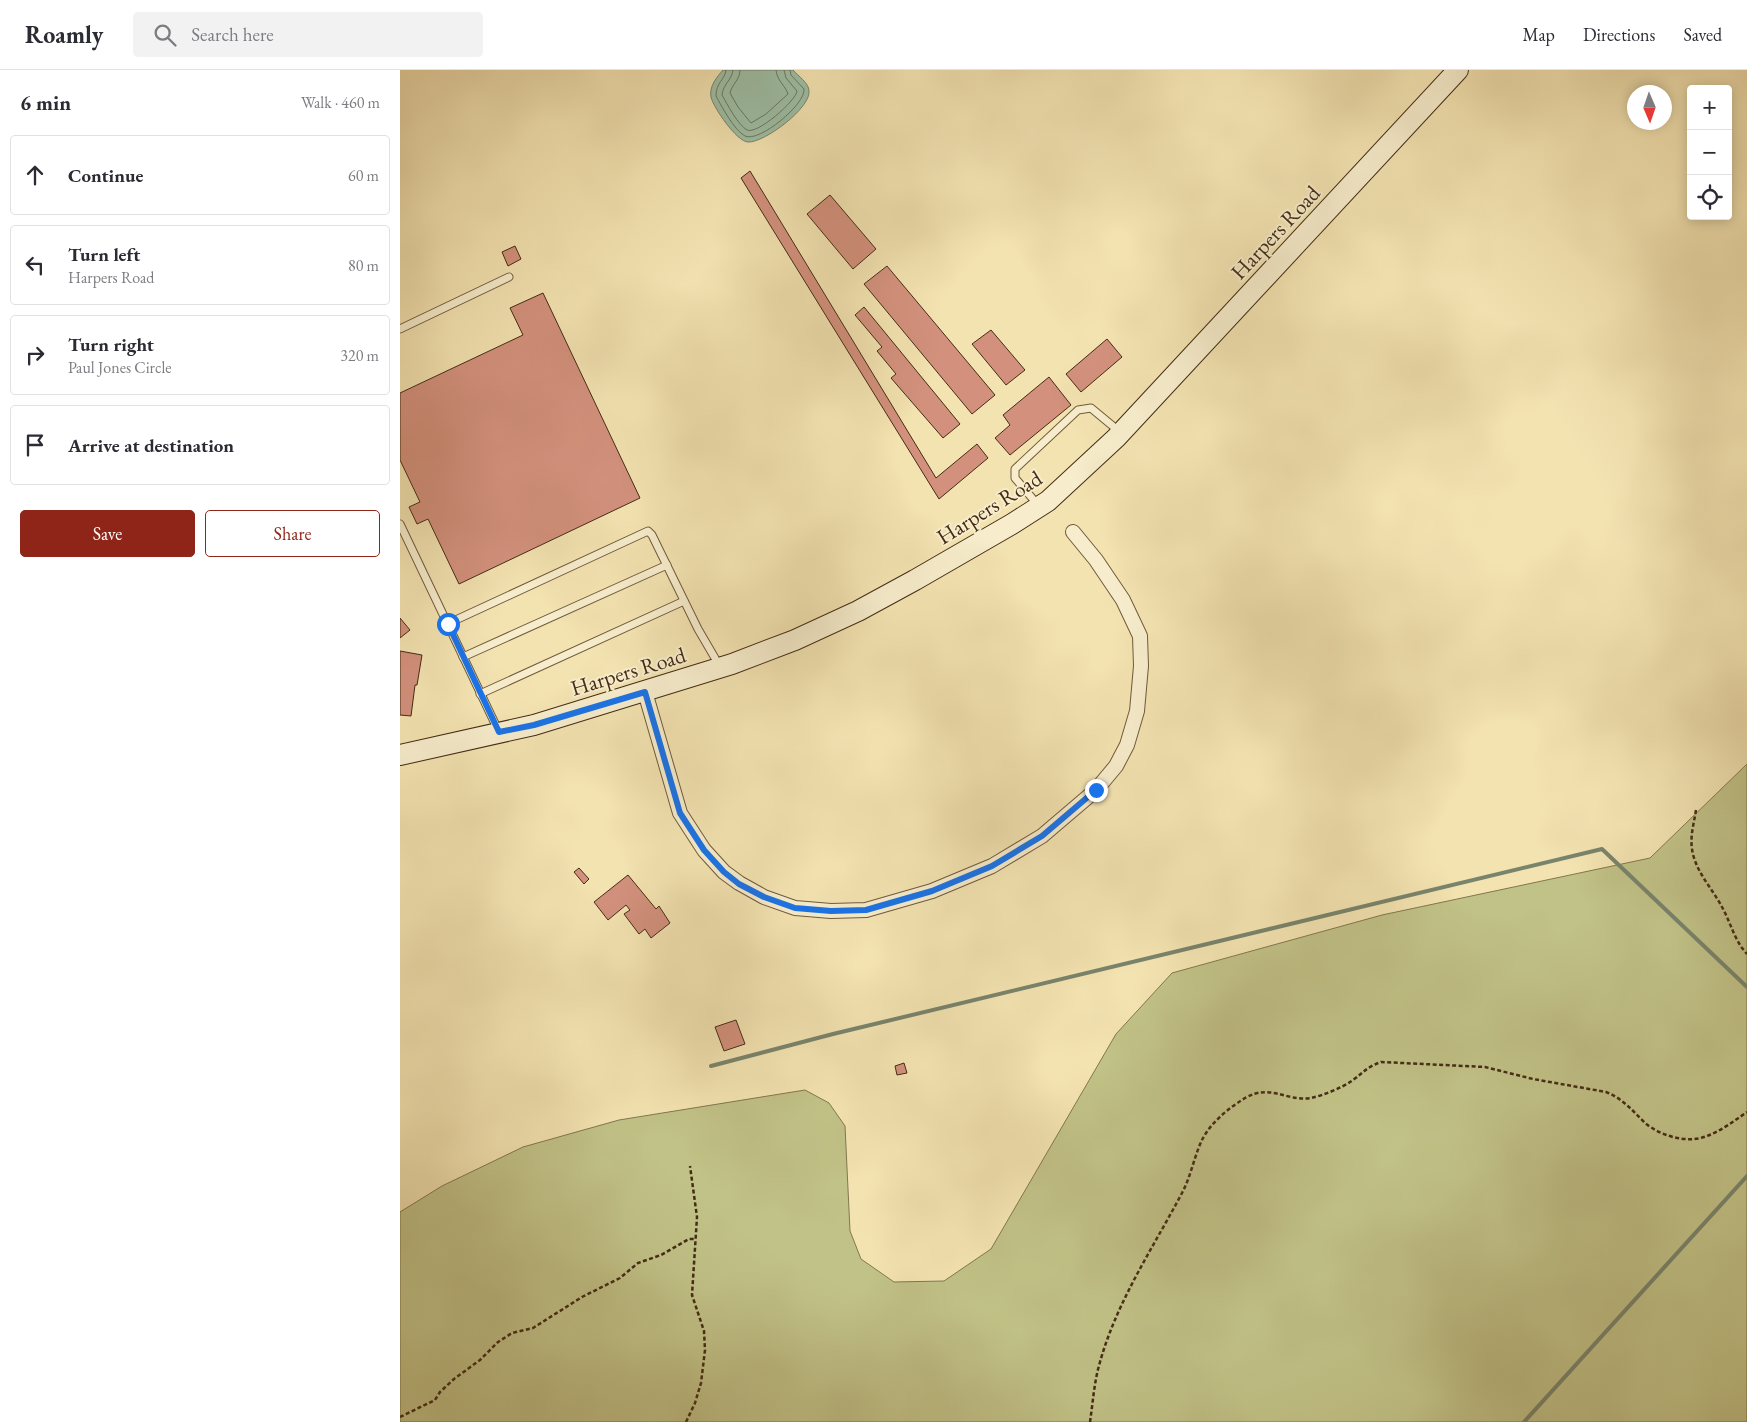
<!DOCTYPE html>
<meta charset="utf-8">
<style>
body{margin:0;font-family:"EB Garamond",serif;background:#f2f2f3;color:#2b2b33}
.controls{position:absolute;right:15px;top:15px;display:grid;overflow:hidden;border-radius:5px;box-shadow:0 2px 12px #0003}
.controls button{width:45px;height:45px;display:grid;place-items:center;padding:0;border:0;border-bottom:1px solid #e1e1e2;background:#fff;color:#2b2b33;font:25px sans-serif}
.compass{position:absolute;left:1227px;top:15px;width:45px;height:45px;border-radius:50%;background:#fff;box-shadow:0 2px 12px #0003;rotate:178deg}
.stop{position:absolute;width:15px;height:15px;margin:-11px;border:4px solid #1a73e8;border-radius:50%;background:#fff}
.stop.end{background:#1a73e8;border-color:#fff;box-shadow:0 1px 5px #0008}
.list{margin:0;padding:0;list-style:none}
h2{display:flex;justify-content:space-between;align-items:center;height:65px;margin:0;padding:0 20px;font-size:21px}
h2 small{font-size:16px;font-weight:400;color:#7c7c81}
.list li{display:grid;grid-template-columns:32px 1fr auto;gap:15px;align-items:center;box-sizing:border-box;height:80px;margin:0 10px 10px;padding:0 10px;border:1px solid #e1e1e2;border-radius:5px}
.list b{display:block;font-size:19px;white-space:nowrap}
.list p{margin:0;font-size:16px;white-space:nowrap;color:#7c7c81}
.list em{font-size:16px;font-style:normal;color:#7c7c81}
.actions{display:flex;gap:10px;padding:15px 20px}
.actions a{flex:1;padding:11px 0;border:1px solid #8f2418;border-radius:5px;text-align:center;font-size:18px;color:#8f2418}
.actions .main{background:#8f2418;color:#fff}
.icon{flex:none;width:28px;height:28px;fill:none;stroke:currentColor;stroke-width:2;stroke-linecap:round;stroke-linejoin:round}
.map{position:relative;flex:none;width:1347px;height:1352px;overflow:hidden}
header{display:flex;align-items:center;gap:30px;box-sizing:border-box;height:70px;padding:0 25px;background:#fff;border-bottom:1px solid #e1e1e2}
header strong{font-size:24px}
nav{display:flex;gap:28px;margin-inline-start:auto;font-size:18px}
.search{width:350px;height:45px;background:#f2f2f3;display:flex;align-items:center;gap:12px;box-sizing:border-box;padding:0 18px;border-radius:5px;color:#7c7c81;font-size:19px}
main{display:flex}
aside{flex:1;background:#fff}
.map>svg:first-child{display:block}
.green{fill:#c1c287;stroke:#82774e}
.water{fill:#9dbfa6;stroke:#79846c}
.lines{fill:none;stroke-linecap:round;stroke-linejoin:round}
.shore{stroke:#70765e;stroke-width:1}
.stream{stroke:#79846c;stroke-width:4}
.building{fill:#d3917d;stroke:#442c15}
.lane-casing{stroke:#705a3c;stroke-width:9}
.street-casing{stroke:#705a3c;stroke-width:16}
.secondary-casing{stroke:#442c15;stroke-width:22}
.path{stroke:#442c15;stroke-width:2.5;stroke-dasharray:4 2.5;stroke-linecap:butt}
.lane{stroke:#f7edcc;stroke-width:7}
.street{stroke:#f7edcc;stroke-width:14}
.secondary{stroke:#f7edcc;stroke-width:20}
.route{stroke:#1a73e8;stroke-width:6}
.labels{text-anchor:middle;stroke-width:4;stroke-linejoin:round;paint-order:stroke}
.street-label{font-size:22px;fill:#442c15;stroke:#f7edcc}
</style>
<header>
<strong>Roamly</strong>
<div class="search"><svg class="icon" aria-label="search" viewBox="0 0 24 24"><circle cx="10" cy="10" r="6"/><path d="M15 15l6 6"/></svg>Search here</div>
<nav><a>Map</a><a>Directions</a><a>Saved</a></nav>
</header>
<main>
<aside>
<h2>6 min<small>Walk · 460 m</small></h2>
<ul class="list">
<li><svg class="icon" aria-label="ahead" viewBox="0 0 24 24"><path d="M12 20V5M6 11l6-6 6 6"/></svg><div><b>Continue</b></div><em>60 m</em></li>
<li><svg class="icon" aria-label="left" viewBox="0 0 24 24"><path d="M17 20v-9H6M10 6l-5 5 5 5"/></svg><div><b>Turn left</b><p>Harpers Road</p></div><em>80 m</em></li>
<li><svg class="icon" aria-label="right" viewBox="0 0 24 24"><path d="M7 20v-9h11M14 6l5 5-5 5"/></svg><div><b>Turn right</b><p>Paul Jones Circle</p></div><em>320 m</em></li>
<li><svg class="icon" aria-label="arrive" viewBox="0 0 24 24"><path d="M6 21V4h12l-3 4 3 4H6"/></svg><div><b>Arrive at destination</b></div></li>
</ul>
<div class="actions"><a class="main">Save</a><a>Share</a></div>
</aside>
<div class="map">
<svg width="1347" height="1352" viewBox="0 0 1347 1352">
<rect width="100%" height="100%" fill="#f3e3b1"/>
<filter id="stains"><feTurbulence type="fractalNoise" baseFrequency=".004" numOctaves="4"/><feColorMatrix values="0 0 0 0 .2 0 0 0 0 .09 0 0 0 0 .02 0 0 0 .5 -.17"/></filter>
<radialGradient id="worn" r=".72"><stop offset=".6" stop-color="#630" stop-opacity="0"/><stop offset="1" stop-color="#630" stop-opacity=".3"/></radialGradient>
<polygon class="green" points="1347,694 1347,1352 0,1352 0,1142 42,1116 123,1077 219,1050 405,1020 429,1033 445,1056 450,1161 461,1189 494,1212 544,1211 591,1179 716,964 772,903 982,845 1250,788"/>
<path class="water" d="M323,0H393C398,6 409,13 409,21C411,38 364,73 348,72C337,72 313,37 311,27C309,16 317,7 323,0Z"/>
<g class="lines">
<g class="shore">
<path d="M326,0C325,10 316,12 316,26C322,37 334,60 345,66C359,73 406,34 404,19L391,5L390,0"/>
<path d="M333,0C332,10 323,14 322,25C327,34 338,55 347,60C357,65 396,31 397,21L386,8L384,0"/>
<path d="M340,0C340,10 332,14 330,23L338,37L351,53L366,44L388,24C385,15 377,11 376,0"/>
</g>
<g class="stream">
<polyline points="311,996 433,964 1202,779 1347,917"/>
<polyline points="1124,1352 1347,1106"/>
</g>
</g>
<g class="building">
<polygon points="350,101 536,408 577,374 588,388 539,429 341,108"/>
<polygon points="430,125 476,179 453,199 407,144"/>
<polygon points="115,176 121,189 108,196 102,182"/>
<polygon points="487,196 595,325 572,344 464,214"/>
<polygon points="143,223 240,428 59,514 28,449 17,454 9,437 20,432 0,390 0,323 123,265 110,238"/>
<polygon points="464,237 560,354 543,368 491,308 496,304 477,281 482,277 455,245"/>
<polygon points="591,260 625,300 606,315 572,274"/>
<polygon points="707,269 722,287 681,322 666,304"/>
<polygon points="649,307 671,335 610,385 595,368 610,355 603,345"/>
<polygon points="0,548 10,560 0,568"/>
<polygon points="0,581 22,585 17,615 15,615 11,646 0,645"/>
<polygon points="179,798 189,809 184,814 174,802"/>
<polygon points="228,805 256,839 259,836 270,853 251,868 245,859 239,864 224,844 230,840 226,835 208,850 194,832"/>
<polygon points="336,950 345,974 324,981 315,957"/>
<polygon points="504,993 507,1003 497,1005 495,996"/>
</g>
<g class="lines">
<g class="lane-casing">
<g id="lane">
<polyline points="0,259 109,207"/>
<polyline points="638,435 615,408 615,399 678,340 691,338 720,362"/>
<polyline points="0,454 99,662"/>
<polyline points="47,554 248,461 252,465 298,559 319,595"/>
<polyline points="63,587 267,495"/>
<polyline points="80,624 284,531"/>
</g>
</g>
<g class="street-casing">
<polyline id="street" points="245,622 280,743 304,780 324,802 339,813 364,827 395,838 431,841 466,840 532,821 592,796 642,766 696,720 716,696 727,675 737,641 741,596 740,566 723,530 696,490 673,462"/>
</g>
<g class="secondary-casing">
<polyline id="secondary" points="0,685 134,655 332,594 395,570 458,541 515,510 612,454 648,431 716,368 1058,0"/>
</g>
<g class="path">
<path d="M1296,740C1294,753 1290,766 1292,779C1295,801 1312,818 1322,837C1331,853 1334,870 1347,884"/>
<polyline points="0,1347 35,1330 40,1322 54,1309 80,1290 98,1272 112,1263 133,1258 182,1227 220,1208 238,1193 261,1185 289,1169 295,1169"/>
<polyline points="286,1352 295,1333 301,1313 305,1280 304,1261 292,1225 297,1147 290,1096"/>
<path d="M690,1352C693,1332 694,1312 700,1292C717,1231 753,1178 782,1123C791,1106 794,1087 802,1070C811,1052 829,1038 845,1028C871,1013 886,1032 911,1028C924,1025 942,1018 953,1010C964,1002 967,997 981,992L1085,997L1133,1009L1206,1022C1222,1028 1233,1041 1245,1053C1261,1066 1287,1074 1307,1066C1321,1061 1334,1051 1347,1042"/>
</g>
<use href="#lane" class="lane"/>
<use href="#street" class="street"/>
<use href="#secondary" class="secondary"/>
</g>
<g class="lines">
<polyline class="route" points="48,554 99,662 134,655 245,622 280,743 304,780 324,802 339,814 364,827 395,838 431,841 466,840 532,821 592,796 642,766 696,720"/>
</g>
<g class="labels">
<g class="street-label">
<text transform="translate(875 162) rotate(-47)" y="8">Harpers Road</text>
<text transform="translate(589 437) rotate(-32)" y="8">Harpers Road</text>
<text transform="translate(228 601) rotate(-17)" y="8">Harpers Road</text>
</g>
</g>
<rect width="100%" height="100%" filter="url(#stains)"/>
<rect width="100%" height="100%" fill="url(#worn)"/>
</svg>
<div class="controls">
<button>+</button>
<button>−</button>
<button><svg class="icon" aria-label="locate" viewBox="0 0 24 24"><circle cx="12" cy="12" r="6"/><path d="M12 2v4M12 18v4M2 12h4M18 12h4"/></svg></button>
</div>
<svg class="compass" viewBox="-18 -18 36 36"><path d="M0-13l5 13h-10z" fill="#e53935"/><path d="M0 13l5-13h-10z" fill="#7c7c81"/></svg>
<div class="stop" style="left:48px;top:554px"></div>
<div class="stop end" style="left:696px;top:720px"></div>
</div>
</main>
